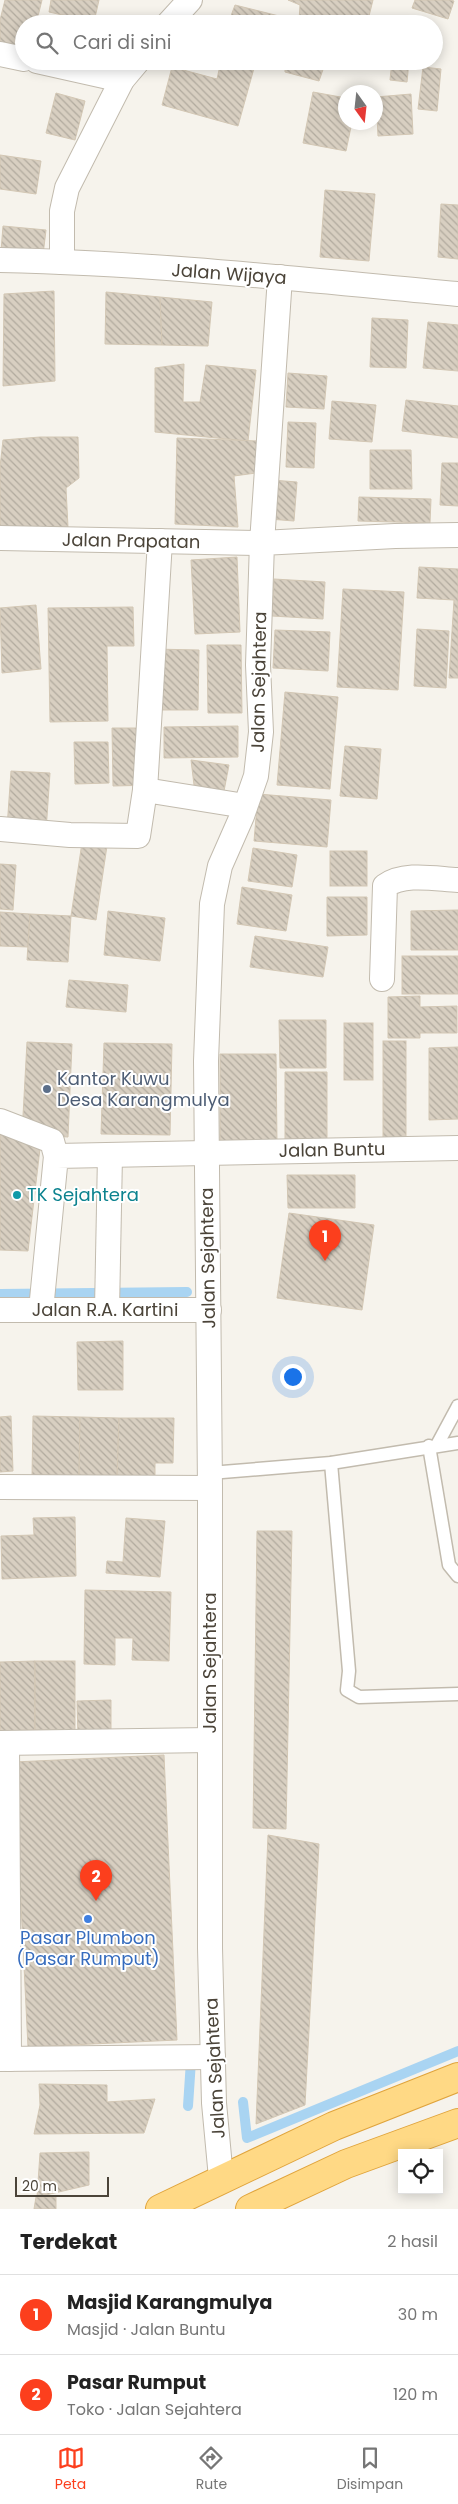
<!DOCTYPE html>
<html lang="id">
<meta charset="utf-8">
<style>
body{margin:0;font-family:Poppins,sans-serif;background:#f6f6f6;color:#222}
.controls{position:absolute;right:15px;bottom:15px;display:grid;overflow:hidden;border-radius:0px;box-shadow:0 2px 12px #0003}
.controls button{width:45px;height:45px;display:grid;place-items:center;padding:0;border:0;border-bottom:1px solid #e0e0e0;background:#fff;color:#222;font:25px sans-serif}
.compass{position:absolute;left:338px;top:85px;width:45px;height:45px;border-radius:50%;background:#fff;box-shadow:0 2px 12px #0003;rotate:165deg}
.scale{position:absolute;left:15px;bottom:12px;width:94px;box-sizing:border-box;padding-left:5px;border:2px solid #4b4439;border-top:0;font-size:14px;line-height:18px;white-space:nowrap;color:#4b4439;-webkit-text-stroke:4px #fff;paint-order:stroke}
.you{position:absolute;left:292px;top:1376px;width:18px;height:18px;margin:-12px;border:4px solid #fff;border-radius:50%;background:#1a73e8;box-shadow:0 0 0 8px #1a73e833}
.badge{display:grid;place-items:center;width:32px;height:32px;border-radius:50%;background:#fc3f1d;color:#fff;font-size:16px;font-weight:700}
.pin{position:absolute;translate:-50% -41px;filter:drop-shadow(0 1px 2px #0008)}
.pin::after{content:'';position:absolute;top:26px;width:18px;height:15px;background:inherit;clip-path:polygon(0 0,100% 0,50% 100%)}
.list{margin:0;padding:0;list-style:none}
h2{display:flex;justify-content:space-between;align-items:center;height:65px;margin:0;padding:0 20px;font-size:21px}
h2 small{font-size:16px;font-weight:400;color:#767676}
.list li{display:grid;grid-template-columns:32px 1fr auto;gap:15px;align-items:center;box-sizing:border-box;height:80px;padding:0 20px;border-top:1px solid #e0e0e0}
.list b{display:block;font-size:19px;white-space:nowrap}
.list p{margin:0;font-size:16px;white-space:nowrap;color:#767676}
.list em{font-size:16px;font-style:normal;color:#767676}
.icon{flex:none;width:28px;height:28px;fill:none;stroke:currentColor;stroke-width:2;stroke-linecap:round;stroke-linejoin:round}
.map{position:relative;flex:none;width:458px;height:2209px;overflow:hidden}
.search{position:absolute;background:#fff;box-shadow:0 2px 12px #0003;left:15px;right:15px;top:15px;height:55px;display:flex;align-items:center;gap:12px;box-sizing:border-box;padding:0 18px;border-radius:28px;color:#767676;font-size:19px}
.sheet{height:225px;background:#fff}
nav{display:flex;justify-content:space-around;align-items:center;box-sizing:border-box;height:70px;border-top:1px solid #e0e0e0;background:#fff;font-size:14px;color:#767676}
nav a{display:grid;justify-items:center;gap:2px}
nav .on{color:#fc3f1d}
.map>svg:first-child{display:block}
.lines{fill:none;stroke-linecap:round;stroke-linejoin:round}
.stream{stroke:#a9d4f2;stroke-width:10}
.building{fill:url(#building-back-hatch);stroke:#d3c7b4}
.service-casing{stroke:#c2bbae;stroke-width:15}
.minor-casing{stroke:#c2bbae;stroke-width:26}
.trunk-casing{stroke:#e0a43c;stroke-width:30}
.service{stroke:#fff;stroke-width:12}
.minor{stroke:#fff;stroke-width:24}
.trunk{stroke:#ffd985;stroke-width:28}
.service-dot{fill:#5c6f8a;stroke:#fff;stroke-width:2}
.culture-dot{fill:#0f9aa8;stroke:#fff;stroke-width:2}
.shop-dot{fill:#3f7fe0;stroke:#fff;stroke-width:2}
.labels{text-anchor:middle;stroke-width:4;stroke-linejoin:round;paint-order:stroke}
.street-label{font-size:18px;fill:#4b4439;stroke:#fff}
.service-label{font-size:18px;fill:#4e5e75;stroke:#fff;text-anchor:start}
.culture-label{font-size:18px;fill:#0d838f;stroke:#fff;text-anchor:start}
.shop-label{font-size:18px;fill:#366cbe;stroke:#fff}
</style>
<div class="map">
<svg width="458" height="2209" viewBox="0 0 458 2209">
<defs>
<pattern id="building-back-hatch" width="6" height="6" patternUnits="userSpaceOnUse" patternTransform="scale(1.25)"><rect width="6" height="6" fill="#d8cfc1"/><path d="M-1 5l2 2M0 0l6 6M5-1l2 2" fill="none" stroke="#b1aa9e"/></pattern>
</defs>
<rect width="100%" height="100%" fill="#f6f3ec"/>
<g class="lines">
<g class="stream">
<polyline points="0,1294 187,1292"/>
<polyline points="186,2061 191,2061 188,2106"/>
<polyline points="243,2102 247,2138 458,2051"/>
</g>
</g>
<g class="building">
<polygon points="5,0 42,0 36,24 24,24 24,52 0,47 0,20"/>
<polygon points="51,0 99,0 94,22 49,12"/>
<polygon points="288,0 373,0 367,24 228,24 235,5 299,21 300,5"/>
<polygon points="415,0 450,0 454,1 448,19 412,8"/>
<polygon points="47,20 72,24 46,24"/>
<polygon points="221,61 256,61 238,126 162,105 172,67 217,79"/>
<polygon points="285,61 326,61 319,81 285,72"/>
<polygon points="392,61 409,61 407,82 390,80"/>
<polygon points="423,67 441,69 437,111 418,109"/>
<polygon points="313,92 346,98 346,122 352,122 346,151 303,143"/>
<polygon points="56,93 85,101 75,140 46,133"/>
<polygon points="411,94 413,134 378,136 376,97"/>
<polygon points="0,155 41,161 36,194 0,189"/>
<polygon points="325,190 375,194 369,261 320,257"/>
<polygon points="441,204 458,205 458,259 438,257"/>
<polygon points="3,226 46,230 43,255 1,251"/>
<polygon points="54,291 55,381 3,386 4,294"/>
<polygon points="106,292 160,297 162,345 105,344"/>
<polygon points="160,297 212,302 208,346 162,345"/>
<polygon points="372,318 408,320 406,368 370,367"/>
<polygon points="428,322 458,325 458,371 423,368"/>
<polygon points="184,364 183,402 200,402 206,365 256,370 248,441 155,432 155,368"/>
<polygon points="288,373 327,376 324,409 286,407"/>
<polygon points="406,400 458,406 458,438 402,431"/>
<polygon points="332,401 376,405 372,442 329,439"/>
<polygon points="288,422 316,423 314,468 286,467"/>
<polygon points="40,437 78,437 79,478 66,488 68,527 0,532 0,467 3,440"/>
<polygon points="177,438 258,441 256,473 234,476 238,527 175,524"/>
<polygon points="370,450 411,450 412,489 370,489"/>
<polygon points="442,463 458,463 458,506 440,505"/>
<polygon points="272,480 297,482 294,521 269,519"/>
<polygon points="359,497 431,499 430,523 358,521"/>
<polygon points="237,557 240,632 195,634 191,560"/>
<polygon points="419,567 458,569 458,678 449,678 454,600 417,598"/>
<polygon points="274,579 325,582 323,619 272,616"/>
<polygon points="343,589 404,592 398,690 337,687"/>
<polygon points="36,605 41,669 2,673 0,608"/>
<polygon points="133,607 134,646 107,646 108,721 50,722 48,608"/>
<polygon points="417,629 449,631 446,688 414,686"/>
<polygon points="275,630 330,632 328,671 273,668"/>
<polygon points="207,645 241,645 242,713 208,713"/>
<polygon points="153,649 199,650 198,710 153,710"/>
<polygon points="285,692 338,697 330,789 277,785"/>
<polygon points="238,726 238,757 164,758 164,727"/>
<polygon points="112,728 154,728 155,785 113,786"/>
<polygon points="74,742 108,742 109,783 75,784"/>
<polygon points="345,746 381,749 377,799 340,796"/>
<polygon points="191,760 229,765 224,791 194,785"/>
<polygon points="11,771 50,773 46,831 7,828"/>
<polygon points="258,794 331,800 327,847 254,841"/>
<polygon points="83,836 108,839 96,920 71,916"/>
<polygon points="253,848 297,855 292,887 248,881"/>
<rect x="330" y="851" width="37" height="35"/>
<polygon points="0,864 16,865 13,910 0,909"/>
<polygon points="242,887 292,895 286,931 237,924"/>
<polygon points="327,897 367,897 367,935 327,936"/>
<polygon points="458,910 458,950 411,950 411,911"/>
<polygon points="108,911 165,918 160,961 104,955"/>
<polygon points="0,912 30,914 28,947 0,946"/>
<polygon points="30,914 71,916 68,962 27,960"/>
<polygon points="255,936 328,947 323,977 250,967"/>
<rect x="402" y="956" width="56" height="38"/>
<polygon points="69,980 128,985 126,1012 66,1007"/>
<polygon points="420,996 420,1007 457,1006 457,1033 420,1033 420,1038 388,1038 388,997"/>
<polygon points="279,1020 326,1020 326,1068 280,1068"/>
<rect x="344" y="1023" width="29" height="57"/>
<rect x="383" y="1041" width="23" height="104"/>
<polygon points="27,1042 72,1044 68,1137 22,1134"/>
<polygon points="104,1043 172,1044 170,1135 101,1134"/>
<polygon points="458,1047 458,1119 429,1120 429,1048"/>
<polygon points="220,1054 276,1054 277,1144 220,1145"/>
<polygon points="285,1072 327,1072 327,1149 285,1150"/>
<polygon points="0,1134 41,1140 28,1251 0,1250"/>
<polygon points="287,1175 355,1175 355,1208 288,1208"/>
<polygon points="289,1213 374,1225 362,1310 277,1298"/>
<polygon points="123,1341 123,1390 78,1390 77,1342"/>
<polygon points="11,1416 13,1471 0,1472 0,1417"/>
<polygon points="33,1416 80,1417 79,1478 32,1477"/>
<polygon points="80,1417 119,1418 117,1479 79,1478"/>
<polygon points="119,1418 174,1418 173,1463 155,1463 155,1480 117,1479"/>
<polygon points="75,1517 76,1576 2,1579 1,1536 34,1535 33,1518"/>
<polygon points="126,1518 165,1521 160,1577 106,1573 107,1561 123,1562"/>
<polygon points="257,1531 292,1531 286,1829 253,1828"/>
<polygon points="85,1590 171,1592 169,1661 132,1660 133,1638 115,1638 115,1665 84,1664"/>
<polygon points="35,1661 35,1730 0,1731 0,1662"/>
<rect x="35" y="1661" width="40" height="69"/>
<polygon points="111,1700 111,1737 78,1737 77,1701"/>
<polygon points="164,1755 177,2040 28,2047 14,1762"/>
<polygon points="268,1835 319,1844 305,2105 256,2124"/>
<polygon points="39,2084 107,2085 107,2102 155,2099 144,2133 34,2134 40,2105"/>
<polygon points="89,2152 89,2185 37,2197 40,2153"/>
<polygon points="36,2197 56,2197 56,2209 34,2209"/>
</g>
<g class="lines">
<g class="service-casing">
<g id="service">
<polyline points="437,1445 458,1406"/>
<polyline points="429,1446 449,1565 458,1576"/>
<polyline points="331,1463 349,1671 347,1690 359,1697 458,1694"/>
<polyline points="210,1473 331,1463 458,1443"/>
</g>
</g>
<g class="minor-casing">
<g id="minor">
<polyline points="168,24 190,0"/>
<polyline points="0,54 24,59"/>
<polyline points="37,61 122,80"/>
<path d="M0,260C153,263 306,280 458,294"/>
<polyline points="62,262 62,211 67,188 122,80 138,61"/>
<polyline points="0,538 262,543 280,277"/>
<polyline points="145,790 160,541"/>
<polyline points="0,829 70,835 138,836 145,790 245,806"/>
<path d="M382,979L385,886C404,872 436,879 458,880"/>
<polyline points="0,1121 52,1141 56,1156"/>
<polyline points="0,1310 209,1310"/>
<polyline points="41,1310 56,1156 458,1148"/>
<polyline points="107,1310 110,1155"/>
<polyline points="0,1487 210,1488"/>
<polyline points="0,1743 210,1740"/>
<polyline points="7,1743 9,2059"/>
<polyline points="0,2059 213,2057"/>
<polyline points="221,2178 214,2103 210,1948 210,1488 206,1061 212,904 220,866 242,816 256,776 261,732 258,665 262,543 395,536 458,535"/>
</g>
</g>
<g class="trunk-casing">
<g id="trunk">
<polyline points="160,2209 334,2126 458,2077"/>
<polyline points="250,2209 346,2164 458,2123"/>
</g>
</g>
<use href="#service" class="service"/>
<use href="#minor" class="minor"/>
<use href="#trunk" class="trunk"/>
</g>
<circle class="service-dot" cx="47" cy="1089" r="5"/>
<circle class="culture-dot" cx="17" cy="1195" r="5"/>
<circle class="shop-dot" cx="88" cy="1919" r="5"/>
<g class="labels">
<g class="street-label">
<text transform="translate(229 274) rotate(4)" y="6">Jalan Wijaya</text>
<text transform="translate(131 541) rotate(1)" y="6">Jalan Prapatan</text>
<text transform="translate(259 682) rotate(-89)" y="6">Jalan Sejahtera</text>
<text transform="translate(332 1150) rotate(-1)" y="6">Jalan Buntu</text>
<text transform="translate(208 1258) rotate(-91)" y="6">Jalan Sejahtera</text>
<text x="105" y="1316">Jalan R.A. Kartini</text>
<text transform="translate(210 1663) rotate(-90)" y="6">Jalan Sejahtera</text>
<text transform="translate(215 2068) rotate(-93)" y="6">Jalan Sejahtera</text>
</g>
<g class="service-label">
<text x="57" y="1085">Kantor Kuwu<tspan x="57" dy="21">Desa Karangmulya</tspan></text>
</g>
<g class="culture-label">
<text x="27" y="1201">TK Sejahtera</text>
</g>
<g class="shop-label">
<text x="88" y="1944">Pasar Plumbon<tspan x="88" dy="21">(Pasar Rumput)</tspan></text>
</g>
</g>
</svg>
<div class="controls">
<button><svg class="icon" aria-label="locate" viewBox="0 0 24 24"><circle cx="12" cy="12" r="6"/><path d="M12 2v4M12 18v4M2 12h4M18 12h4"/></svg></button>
</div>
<svg class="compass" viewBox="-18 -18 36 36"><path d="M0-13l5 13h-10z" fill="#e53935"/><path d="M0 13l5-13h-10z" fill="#767676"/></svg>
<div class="scale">20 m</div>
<div class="you"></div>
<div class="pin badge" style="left:325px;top:1261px">1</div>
<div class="pin badge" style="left:96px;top:1901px">2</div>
<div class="search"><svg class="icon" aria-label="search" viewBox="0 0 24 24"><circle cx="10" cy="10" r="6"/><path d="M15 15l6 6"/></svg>Cari di sini</div>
</div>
<section class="sheet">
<h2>Terdekat<small>2 hasil</small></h2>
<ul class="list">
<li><span class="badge">1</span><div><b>Masjid Karangmulya</b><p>Masjid · Jalan Buntu</p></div><em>30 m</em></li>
<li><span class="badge">2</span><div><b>Pasar Rumput</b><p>Toko · Jalan Sejahtera</p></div><em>120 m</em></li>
</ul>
</section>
<nav>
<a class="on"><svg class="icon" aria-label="map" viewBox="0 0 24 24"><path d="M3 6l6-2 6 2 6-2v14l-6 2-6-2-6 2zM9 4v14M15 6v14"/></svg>Peta</a>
<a><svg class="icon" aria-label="directions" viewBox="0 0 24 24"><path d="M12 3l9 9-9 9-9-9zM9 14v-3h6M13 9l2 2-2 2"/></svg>Rute</a>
<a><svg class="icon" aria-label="saved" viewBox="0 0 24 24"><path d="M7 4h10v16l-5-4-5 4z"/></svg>Disimpan</a>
</nav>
